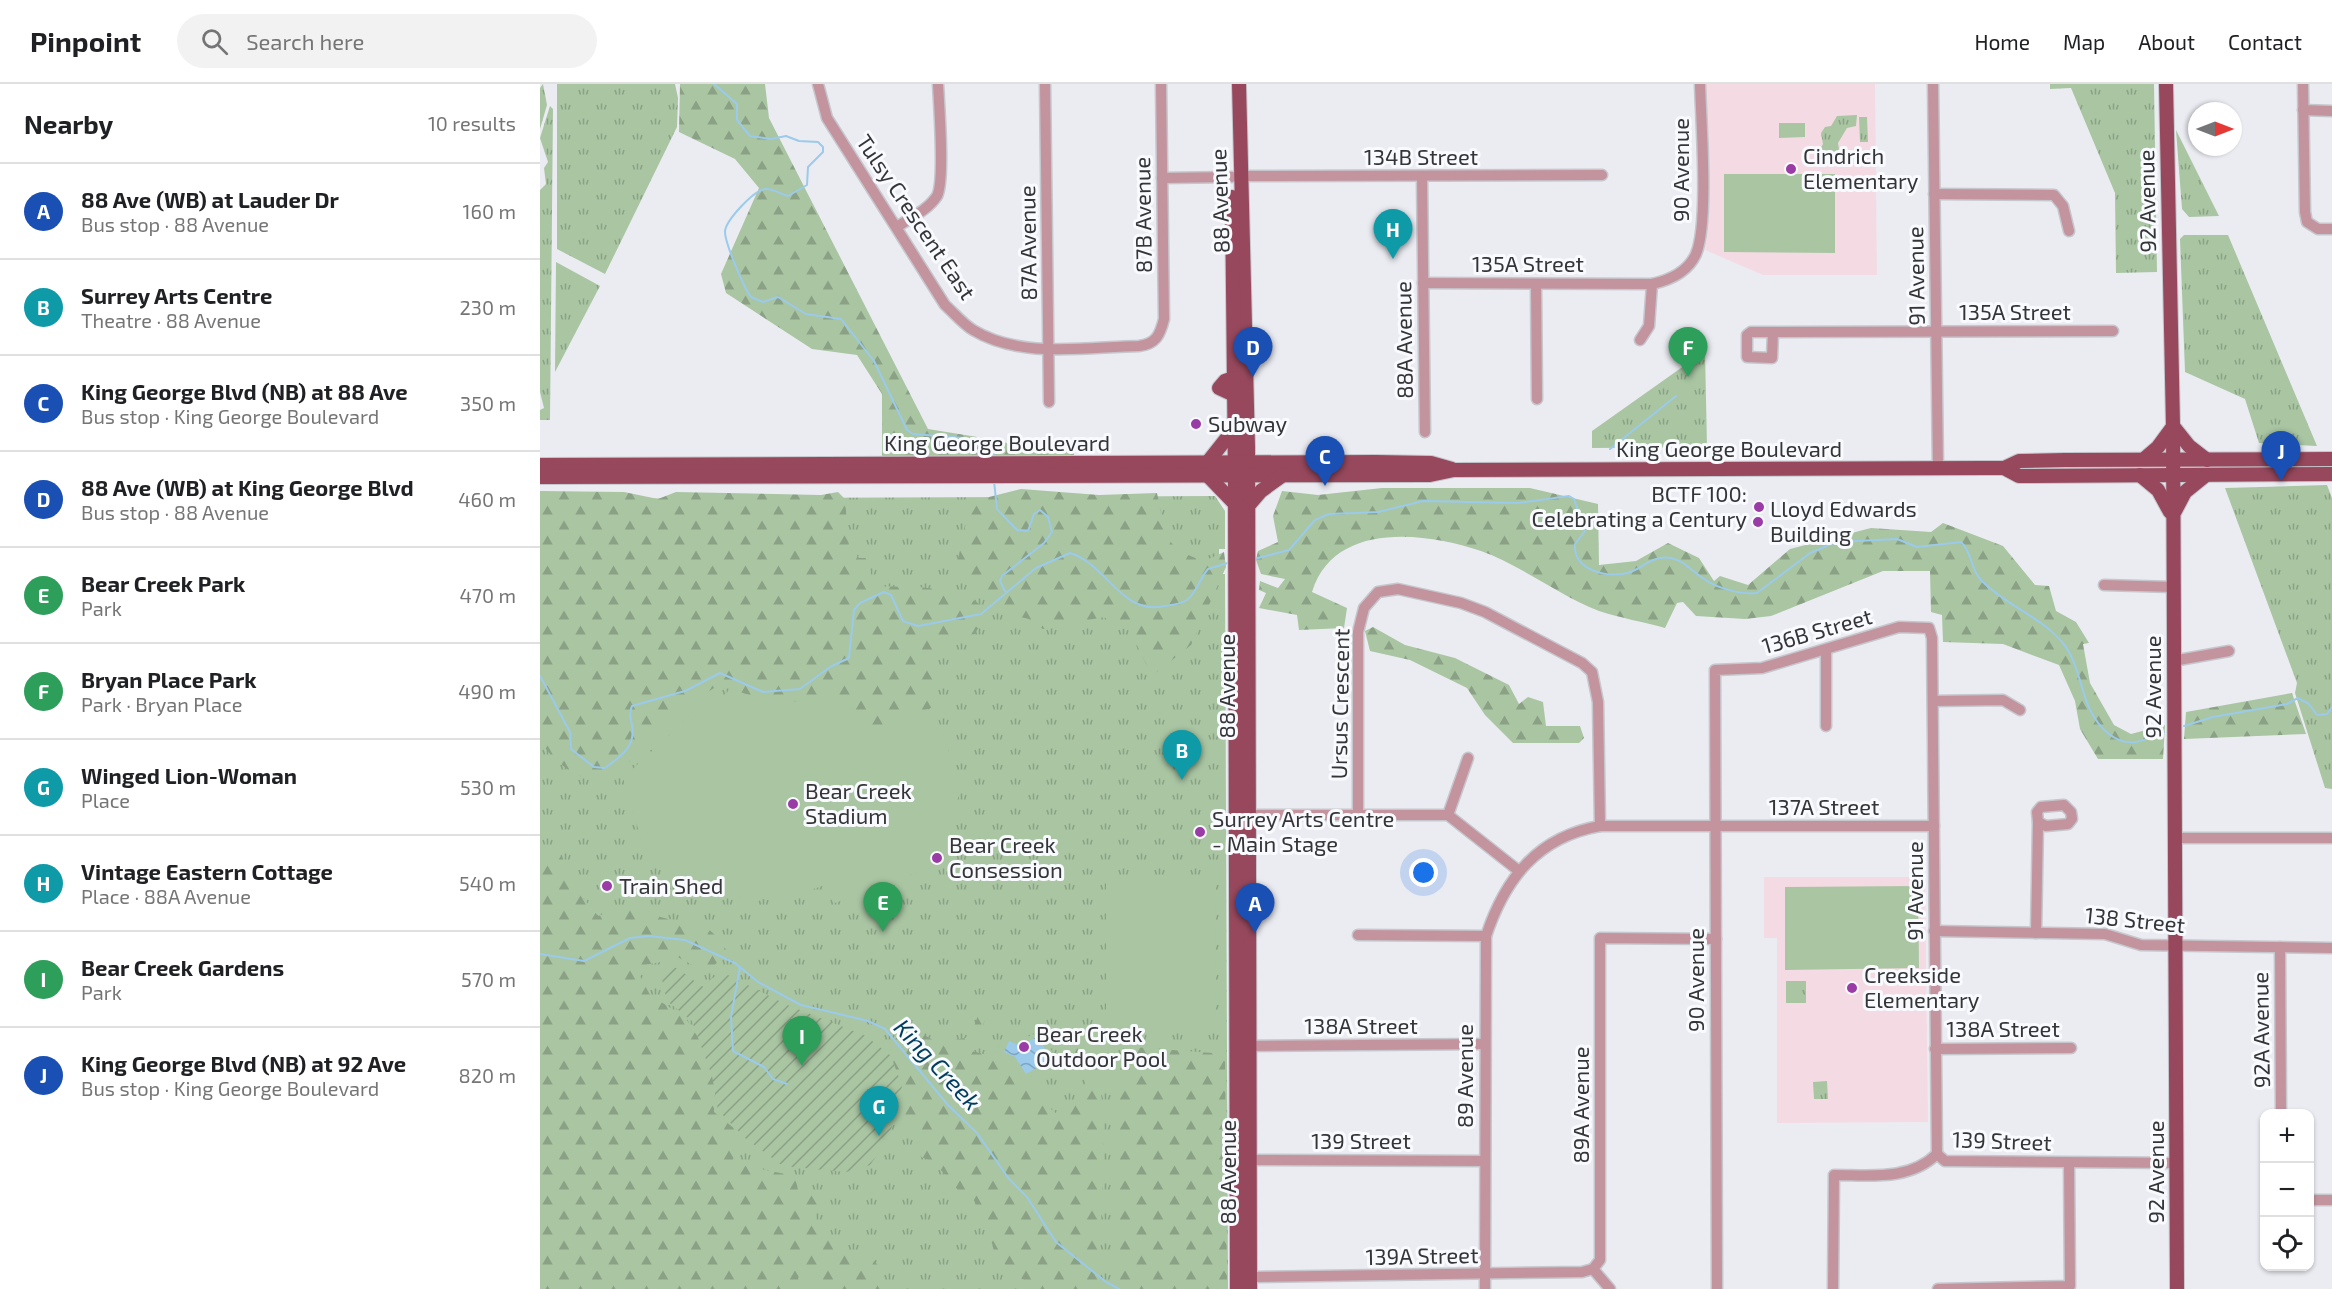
<!DOCTYPE html>
<meta charset="utf-8">
<style>
body{margin:0;font-family:"Exo 2",sans-serif;background:#f2f2f2;color:#202124}
.controls{position:absolute;right:18px;bottom:18px;display:grid;overflow:hidden;border-radius:12px;box-shadow:0 2px 4px #0004}
.controls button{width:54px;height:54px;display:grid;place-items:center;padding:0;border:0;border-bottom:2px solid #e0e0e0;background:#fff;color:#202124;font:30px sans-serif}
.compass{position:absolute;left:1648px;top:18px;width:54px;height:54px;border-radius:50%;background:#fff;box-shadow:0 2px 4px #0004;rotate:90deg}
.you{position:absolute;left:884px;top:789px;width:21px;height:21px;margin:-15px;border:4px solid #fff;border-radius:50%;background:#1a73e8;box-shadow:0 0 0 9px #1a73e833}
.badge{display:grid;place-items:center;width:39px;height:39px;border-radius:50%;background:#7c3aed;color:#fff;font-size:20px;font-weight:700}
.pin{position:absolute;translate:-50% -50px;filter:drop-shadow(0 2px 3px #0008)}
.pin::after{content:'';position:absolute;top:32px;width:21px;height:18px;background:inherit;clip-path:polygon(0 0,100% 0,50% 100%)}
.list{margin:0;padding:0;list-style:none}
h2{display:flex;justify-content:space-between;align-items:center;height:78px;margin:0;padding:0 24px;font-size:26px}
h2 small{font-size:20px;font-weight:400;color:#757577}
.list li{display:grid;grid-template-columns:39px 1fr auto;gap:18px;align-items:center;box-sizing:border-box;height:96px;padding:0 24px;border-top:2px solid #e0e0e0}
.list b{display:block;font-size:22px;white-space:nowrap}
.list p{margin:0;font-size:20px;white-space:nowrap;color:#757577}
.list em{font-size:20px;font-style:normal;color:#757577}
.icon{flex:none;width:33px;height:33px;fill:none;stroke:currentColor;stroke-width:2;stroke-linecap:round;stroke-linejoin:round}
.map{position:relative;flex:none;width:1792px;height:1205px;overflow:hidden}
header{display:flex;align-items:center;gap:36px;box-sizing:border-box;height:84px;padding:0 30px;background:#fff;border-bottom:2px solid #e0e0e0}
header strong{font-size:28px}
nav{display:flex;gap:33px;margin-inline-start:auto;font-size:21px}
.search{width:420px;height:54px;background:#f2f2f2;display:flex;align-items:center;gap:15px;box-sizing:border-box;padding:0 21px;border-radius:33px;color:#757577;font-size:22px}
main{display:flex}
aside{flex:1;background:#fff}
.map>svg:first-child{display:block}
.education{fill:#f4dbe3}
.grass{fill:url(#grass-tufts)}
.forest{fill:url(#forest-firs)}
.garden{fill:url(#garden-furrows)}
.pitch{fill:#a9c5a2}
.water{fill:url(#water-waves)}
.lines{fill:none;stroke-linecap:round;stroke-linejoin:round}
.stream{stroke:#9bcaeb;stroke-width:2}
.minor-casing{stroke:#c6c7cd;stroke-width:13}
.major-casing{stroke:#c6c7cd;stroke-width:16}
.minor{stroke:#c3949e;stroke-width:10}
.major{stroke:#97485d;stroke-width:14}
.poi-dot{fill:#9a3ca6;stroke:#f8fafe;stroke-width:2}
.labels{text-anchor:middle;stroke-width:6;stroke-linejoin:round;paint-order:stroke}
.poi-label{font-size:22px;fill:#343537;stroke:#f8fafe;text-anchor:start}
.street-label{font-size:22px;fill:#343537;stroke:#f8fafe}
.water-label{font-size:24px;font-style:italic;fill:#003d5d;stroke:#f8fafe}
</style>
<header>
<strong>Pinpoint</strong>
<div class="search"><svg class="icon" aria-label="search" viewBox="0 0 24 24"><circle cx="10" cy="10" r="6"/><path d="M15 15l6 6"/></svg>Search here</div>
<nav><a>Home</a><a>Map</a><a>About</a><a>Contact</a></nav>
</header>
<main>
<aside>
<h2>Nearby<small>10 results</small></h2>
<ul class="list">
<li><span class="badge" style="background:#1a4fb4">A</span><div><b>88 Ave (WB) at Lauder Dr</b><p>Bus stop · 88 Avenue</p></div><em>160 m</em></li>
<li><span class="badge" style="background:#0f9aa8">B</span><div><b>Surrey Arts Centre</b><p>Theatre · 88 Avenue</p></div><em>230 m</em></li>
<li><span class="badge" style="background:#1a4fb4">C</span><div><b>King George Blvd (NB) at 88 Ave</b><p>Bus stop · King George Boulevard</p></div><em>350 m</em></li>
<li><span class="badge" style="background:#1a4fb4">D</span><div><b>88 Ave (WB) at King George Blvd</b><p>Bus stop · 88 Avenue</p></div><em>460 m</em></li>
<li><span class="badge" style="background:#2e9e5b">E</span><div><b>Bear Creek Park</b><p>Park</p></div><em>470 m</em></li>
<li><span class="badge" style="background:#2e9e5b">F</span><div><b>Bryan Place Park</b><p>Park · Bryan Place</p></div><em>490 m</em></li>
<li><span class="badge" style="background:#0f9aa8">G</span><div><b>Winged Lion-Woman</b><p>Place</p></div><em>530 m</em></li>
<li><span class="badge" style="background:#0f9aa8">H</span><div><b>Vintage Eastern Cottage</b><p>Place · 88A Avenue</p></div><em>540 m</em></li>
<li><span class="badge" style="background:#2e9e5b">I</span><div><b>Bear Creek Gardens</b><p>Park</p></div><em>570 m</em></li>
<li><span class="badge" style="background:#1a4fb4">J</span><div><b>King George Blvd (NB) at 92 Ave</b><p>Bus stop · King George Boulevard</p></div><em>820 m</em></li>
</ul>
</aside>
<div class="map">
<svg width="1792" height="1205" viewBox="0 0 1792 1205">
<defs>
<pattern id="grass-tufts" width="24" height="20" patternUnits="userSpaceOnUse" patternTransform="scale(1.5)"><rect width="24" height="20" fill="#a9c5a2"/><path d="M3 7l-1-3M5 7V3M7 7l1-3M15 17l-1-3M17 17v-4M19 17l1-3" fill="none" stroke="#8aa185"/></pattern>
<pattern id="forest-firs" width="22" height="20" patternUnits="userSpaceOnUse" patternTransform="scale(1.5)"><rect width="22" height="20" fill="#a9c5a2"/><path d="M5 1l3.5 6h-7zM16 11l3.5 6h-7z" fill="#8aa185"/></pattern>
<pattern id="garden-furrows" width="10" height="10" patternUnits="userSpaceOnUse" patternTransform="scale(1.5)"><rect width="10" height="10" fill="#a9c5a2"/><path d="M-1 1l2-2M0 10L10 0M9 11l2-2" fill="none" stroke="#8aa185"/></pattern>
<pattern id="water-waves" width="16" height="10" patternUnits="userSpaceOnUse" patternTransform="scale(1.5)"><rect width="16" height="10" fill="#9bcaeb"/><path d="M0 5q4-4 8 0t8 0" fill="none" stroke="#7fa5bf"/></pattern>
</defs>
<rect width="100%" height="100%" fill="#ebecf2"/>
<g class="education">
<polygon points="1165,0 1335,0 1337,191 1223,191 1165,166 1168,146"/>
<polygon points="1224,793 1385,793 1388,1038 1237,1039 1237,854 1224,854"/>
</g>
<g class="grass">
<polygon points="3,0 7,21 0,45 0,4"/>
<polygon points="17,0 135,0 138,14 137,43 65,190 17,165"/>
<polygon points="1510,0 1614,0 1617,188 1576,189 1575,109 1531,4 1510,5"/>
<polygon points="10,22 13,25 10,336 0,336 0,326 4,324 0,308 0,106 6,100 4,84 8,78 0,54"/>
<polygon points="1317,31 1316,42 1307,44 1298,59 1299,65 1288,77 1279,67 1283,60 1281,49 1285,43 1291,42 1297,32"/>
<polygon points="1319,33 1327,33 1328,58 1320,58"/>
<polygon points="1636,46 1679,132 1649,133 1642,125"/>
<polygon points="1644,151 1688,151 1777,362 1719,359 1705,315 1645,288 1640,155"/>
<polygon points="16,178 60,202 15,288"/>
<polygon points="1165,267 1167,363 1052,364 1052,347"/>
<polygon points="1787,401 1792,414 1792,705 1785,704 1755,609 1757,599 1685,404"/>
<polygon points="675,412 685,427 685,465 679,465 679,490 685,490 688,1205 0,1205 0,415"/>
<rect x="1246" y="897" width="20" height="22"/>
<polygon points="1287,997 1288,1015 1274,1015 1273,998"/>
</g>
<g class="forest">
<polygon points="140,0 225,0 229,34 388,345 462,357 473,362 534,365 534,375 342,372 342,310 317,271 272,265 186,209 181,190 219,104 195,75 139,48"/>
<path d="M842,404H990L1058,420L1059,481L1096,477L1128,459L1159,474L1174,497L1180,492L1208,501L1250,465L1331,444L1391,448L1403,439L1463,462L1495,501L1509,502L1516,527L1536,538L1549,559L1543,560L1550,599L1574,641L1591,650L1625,641L1623,675H1558L1540,645L1535,617L1519,581L1463,560L1403,558L1402,531L1391,528L1390,487H1343L1231,532L1205,535L1156,532L1143,518L1137,519L1125,544C1104,538 1080,534 1059,527C1018,511 982,482 941,467C885,448 794,437 772,508L807,524L804,544L759,546L757,531L719,524L726,509L719,506L720,497L738,504L745,495L721,490L716,476L718,467L738,458L733,432L742,407L778,411Z"/>
<path d="M481,405L559,411L617,409C625,449 621,463 664,477L684,468L686,483L651,561L612,592L590,547L576,542L564,533L503,545L489,535L462,529L454,514L435,506L418,476L424,445L437,416Z"/>
<path d="M0,407L84,408L118,415L136,408L281,411L298,408L305,415L309,463L319,474H328L333,502C369,504 412,499 442,522L430,538L438,544L435,550L419,554L389,576L399,602L391,624L351,636V642L331,652H326L307,614L248,619L215,615L180,600C164,611 145,621 131,634C102,661 71,717 27,685C15,675 7,669 0,655Z"/>
<polygon points="833,543 865,561 915,574 969,601 979,620 988,613 1003,618 1006,642 1040,642 1044,654 1039,659 973,659 945,631 927,604 870,576 830,567 825,547"/>
<polygon points="1752,609 1766,650 1644,655 1646,628"/>
<path d="M2,763L20,770L34,803L58,832L92,820C100,824 108,830 117,832C151,843 168,832 188,869L170,885L158,884L132,870L126,877L105,881L100,892L110,911L145,933L168,969L175,987L174,1028L201,1050L192,1079L255,1092L258,1106L279,1114L275,1134C294,1162 297,1168 331,1173L341,1185V1200L344,1205H277L266,1186L258,1194L261,1205H0Z"/>
<path d="M442,921L446,934L436,956L425,965C438,969 454,972 466,978C489,990 499,1019 520,1032L532,1027L546,997L535,969L538,962L555,964C558,987 562,1010 563,1033C566,1091 558,1148 561,1205H499V1199C461,1199 446,1145 434,1116C411,1108 405,1080 381,1073L370,1046L349,1029L346,972L360,947L379,948L398,959L430,953Z"/>
<polygon points="594,963 685,970 687,1205 577,1205 577,977"/>
</g>
<path class="garden" d="M132,882C145,888 154,898 167,905L170,895L184,889L245,920L326,952L351,972L362,1002L349,1054L330,1081L306,1088L243,1082L205,1054L178,1026L172,992L152,937L127,917L121,891Z"/>
<g class="pitch">
<polygon points="1239,39 1265,39 1265,53 1239,54"/>
<polygon points="1184,90 1295,90 1295,169 1184,168"/>
<path d="M190,604C232,622 263,618 307,614L325,651L331,652L351,642V636L394,624L420,700L414,740L421,756L394,782L295,819L288,800L238,817L222,815L216,819L107,775L83,694L161,621L186,610Z"/>
<polygon points="566,799 676,799 675,946 566,946"/>
<polygon points="1378,802 1379,884 1245,886 1245,803"/>
<polygon points="501,929 506,939 483,955 513,941 518,951 507,958 517,976 483,997 471,975 456,968 464,950"/>
</g>
<polygon class="water" points="498,952 511,976 486,990 475,973 464,968 469,957 480,962"/>
<g class="lines">
<g class="stream">
<path d="M174,0L197,20V36L210,52L231,55L246,52L259,57L278,58L283,63V68L268,83L267,101L248,112C240,110 233,104 225,105C214,106 185,137 185,148C185,159 204,204 211,213L223,218L238,213L266,230L301,235L334,277L367,346L373,350L450,356L453,362L454,373"/>
<polyline points="1070,365 1136,312"/>
<polyline points="454,397 457,425 477,446 488,447 494,430 500,426 508,433 512,448 504,459 462,492 460,497 466,509"/>
<path d="M714,475L749,466L775,436L789,430L838,428L883,417L978,419L1029,412L1034,415L1045,447L1035,460C1033,486 1066,494 1087,489C1098,487 1107,476 1120,474C1140,471 1149,485 1164,495C1176,504 1202,511 1217,509L1270,469L1296,458L1357,455L1377,463L1421,458C1433,469 1430,486 1442,497C1465,521 1500,532 1522,558C1545,585 1538,626 1569,650C1588,665 1603,657 1624,648"/>
<path d="M0,592L30,648L31,665L54,683L65,684C81,672 96,663 92,641C90,634 89,628 92,622L145,607L180,589L223,608L260,605L290,583L309,574L314,526L320,519L344,508L351,511L363,537L378,542L441,530L496,484L530,469C567,480 581,532 625,522C632,521 641,520 647,516C657,508 660,494 668,485L691,478"/>
<polyline points="1644,642 1673,633 1747,620 1758,614 1769,620 1777,631 1787,630 1792,623"/>
<polyline points="0,870 44,877 90,854 109,852 145,856 195,879 218,898 261,921 328,937 345,945 408,1021 437,1049 469,1095 487,1113 516,1158 566,1198 579,1205"/>
<polyline points="200,883 191,933 193,967 224,983 233,995 247,1000"/>
</g>
<g class="minor-casing">
<g id="minor">
<path d="M278,0L287,34L405,221C414,229 423,240 433,246C481,275 545,263 599,262C616,260 620,251 624,235L621,0"/>
<polyline points="505,0 509,318"/>
<polyline points="1393,0 1398,384"/>
<polyline points="1763,0 1765,128 1767,138 1778,145 1792,145"/>
<polyline points="1763,26 1792,27"/>
<polyline points="700,92 1062,91"/>
<polyline points="882,92 885,348"/>
<polyline points="622,94 692,93"/>
<polyline points="1394,110 1514,111 1523,122 1529,147"/>
<path d="M357,143C370,134 388,126 397,112C405,97 399,21 398,0"/>
<path d="M883,199L1112,200C1130,196 1148,188 1156,170C1169,139 1161,38 1160,0"/>
<polyline points="996,200 997,315"/>
<polyline points="1233,248 1232,274 1207,273 1207,251 1211,248 1573,247"/>
<polyline points="1100,256 1109,242 1112,200"/>
<polyline points="1564,501 1633,503"/>
<polyline points="1286,566 1286,642"/>
<polyline points="1633,577 1689,567"/>
<polyline points="1393,617 1463,616 1480,626"/>
<polygon points="1524,721 1531,728 1532,735 1528,740 1506,742 1498,738 1497,728 1501,723"/>
<polyline points="709,731 908,731 979,787"/>
<polyline points="818,731 818,548 824,524 838,508 858,505 921,519 945,528 1042,579 1052,588 1058,618 1060,742"/>
<polyline points="908,731 928,674"/>
<polyline points="1635,754 1792,754"/>
<polyline points="1394,847 1565,850 1601,861 1792,864"/>
<polyline points="1496,849 1498,738"/>
<polyline points="818,851 946,852"/>
<polyline points="1740,863 1741,1030"/>
<polyline points="702,962 945,960"/>
<polyline points="1395,965 1531,964"/>
<polyline points="703,1076 945,1077"/>
<polyline points="1770,1116 1792,1116"/>
<polyline points="1053,1185 1070,1205"/>
<polyline points="710,1193 1042,1188 1053,1185 1060,1176 1060,854 1176,855"/>
<path d="M945,1205L946,852C965,795 997,753 1060,742H1394"/>
<polyline points="1177,1205 1175,586 1222,584 1359,543 1389,544 1392,554 1397,1070"/>
<path d="M1293,1205L1294,1091C1331,1091 1369,1097 1397,1070L1405,1077L1637,1079"/>
<polyline points="1398,1205 1530,1202 1529,1079"/>
</g>
</g>
<g class="major-casing">
<g id="major">
<polyline points="699,0 708,363 710,1205"/>
<polyline points="1626,0 1633,342 1637,1205"/>
<polyline points="692,113 695,391 697,1205"/>
<polyline points="694,294 685,297 679,304 694,311"/>
<polyline points="1633,342 1649,362 1667,376"/>
<polyline points="1604,375 1618,363 1632,344"/>
<polyline points="667,379 694,345"/>
<polyline points="0,381 836,378 891,379 912,385"/>
<polyline points="1464,384 1479,392 1792,390"/>
<polyline points="667,391 696,421"/>
<polyline points="1600,391 1618,406 1630,428"/>
<polyline points="0,393 890,391 914,386 1445,384 1464,384 1479,377 1525,376 1792,375"/>
<polyline points="708,422 721,407 743,391"/>
<polyline points="1635,427 1645,408 1666,391"/>
</g>
</g>
<use href="#minor" class="minor"/>
<use href="#major" class="major"/>
</g>
<g class="poi-dot">
<circle cx="1251" cy="85" r="6"/>
<circle cx="656" cy="340" r="6"/>
<circle cx="1219" cy="423" r="6"/>
<circle cx="1218" cy="438" r="6"/>
<circle cx="253" cy="720" r="6"/>
<circle cx="660" cy="748" r="6"/>
<circle cx="397" cy="774" r="6"/>
<circle cx="67" cy="802" r="6"/>
<circle cx="1312" cy="904" r="6"/>
<circle cx="484" cy="963" r="6"/>
</g>
<g class="labels">
<g class="poi-label">
<text x="1263" y="80">Cindrich<tspan x="1263" dy="25">Elementary</tspan></text>
<text x="668" y="348">Subway</text>
<text x="1207" y="418" text-anchor="end">BCTF 100:<tspan x="1207" dy="25">Celebrating a Century</tspan></text>
<text x="1230" y="433">Lloyd Edwards<tspan x="1230" dy="25">Building</tspan></text>
<text x="265" y="715">Bear Creek<tspan x="265" dy="25">Stadium</tspan></text>
<text x="672" y="743">Surrey Arts Centre<tspan x="672" dy="25">- Main Stage</tspan></text>
<text x="409" y="769">Bear Creek<tspan x="409" dy="25">Consession</tspan></text>
<text x="79" y="810">Train Shed</text>
<text x="1324" y="899">Creekside<tspan x="1324" dy="25">Elementary</tspan></text>
<text x="496" y="958">Bear Creek<tspan x="496" dy="25">Outdoor Pool</tspan></text>
</g>
<g class="street-label">
<text x="881" y="81">134B Street</text>
<text transform="translate(1141 86) rotate(-90)" y="8">90 Avenue</text>
<text transform="translate(680 117) rotate(-92)" y="8">88 Avenue</text>
<text transform="translate(1607 117) rotate(-91)" y="8">92 Avenue</text>
<text transform="translate(603 131) rotate(-91)" y="8">87B Avenue</text>
<text transform="translate(376 133) rotate(56)" y="8">Tulsy Crescent East</text>
<text transform="translate(488 159) rotate(-91)" y="8">87A Avenue</text>
<text x="988" y="188">135A Street</text>
<text transform="translate(1376 192) rotate(-91)" y="8">91 Avenue</text>
<text x="1475" y="236">135A Street</text>
<text transform="translate(864 256) rotate(-91)" y="8">88A Avenue</text>
<text x="457" y="367">King George Boulevard</text>
<text x="1189" y="373">King George Boulevard</text>
<text transform="translate(1277 547) rotate(-16)" y="8">136B Street</text>
<text transform="translate(687 602) rotate(-90)" y="8">88 Avenue</text>
<text transform="translate(1613 603) rotate(-90)" y="8">92 Avenue</text>
<text transform="translate(800 620) rotate(-89)" y="8">Ursus Crescent</text>
<text x="1284" y="731">137A Street</text>
<text transform="translate(1375 807) rotate(-90)" y="8">91 Avenue</text>
<text transform="translate(1595 836) rotate(6)" y="8">138 Street</text>
<text transform="translate(1156 896) rotate(-90)" y="8">90 Avenue</text>
<text x="821" y="950">138A Street</text>
<text x="1463" y="953">138A Street</text>
<text transform="translate(1721 946) rotate(-91)" y="8">92A Avenue</text>
<text transform="translate(925 992) rotate(-90)" y="8">89 Avenue</text>
<text transform="translate(1041 1021) rotate(-90)" y="8">89A Avenue</text>
<text x="821" y="1065">139 Street</text>
<text transform="translate(1462 1057) rotate(2)" y="8">139 Street</text>
<text transform="translate(688 1088) rotate(-90)" y="8">88 Avenue</text>
<text transform="translate(1616 1088) rotate(-90)" y="8">92 Avenue</text>
<text transform="translate(882 1172) rotate(-1)" y="8">139A Street</text>
</g>
<g class="water-label">
<text transform="translate(397 981) rotate(47)" y="8">King Creek</text>
</g>
</g>
</svg>
<div class="controls">
<button>+</button>
<button>−</button>
<button><svg class="icon" aria-label="locate" viewBox="0 0 24 24"><circle cx="12" cy="12" r="6"/><path d="M12 2v4M12 18v4M2 12h4M18 12h4"/></svg></button>
</div>
<svg class="compass" viewBox="-18 -18 36 36"><path d="M0-13l5 13h-10z" fill="#e53935"/><path d="M0 13l5-13h-10z" fill="#757577"/></svg>
<div class="you"></div>
<div class="pin badge" style="left:715px;top:849px;background:#1a4fb4">A</div>
<div class="pin badge" style="left:642px;top:696px;background:#0f9aa8">B</div>
<div class="pin badge" style="left:785px;top:402px;background:#1a4fb4">C</div>
<div class="pin badge" style="left:713px;top:293px;background:#1a4fb4">D</div>
<div class="pin badge" style="left:343px;top:848px;background:#2e9e5b">E</div>
<div class="pin badge" style="left:1148px;top:293px;background:#2e9e5b">F</div>
<div class="pin badge" style="left:339px;top:1052px;background:#0f9aa8">G</div>
<div class="pin badge" style="left:853px;top:175px;background:#0f9aa8">H</div>
<div class="pin badge" style="left:262px;top:982px;background:#2e9e5b">I</div>
<div class="pin badge" style="left:1741px;top:397px;background:#1a4fb4">J</div>
</div>
</main>
